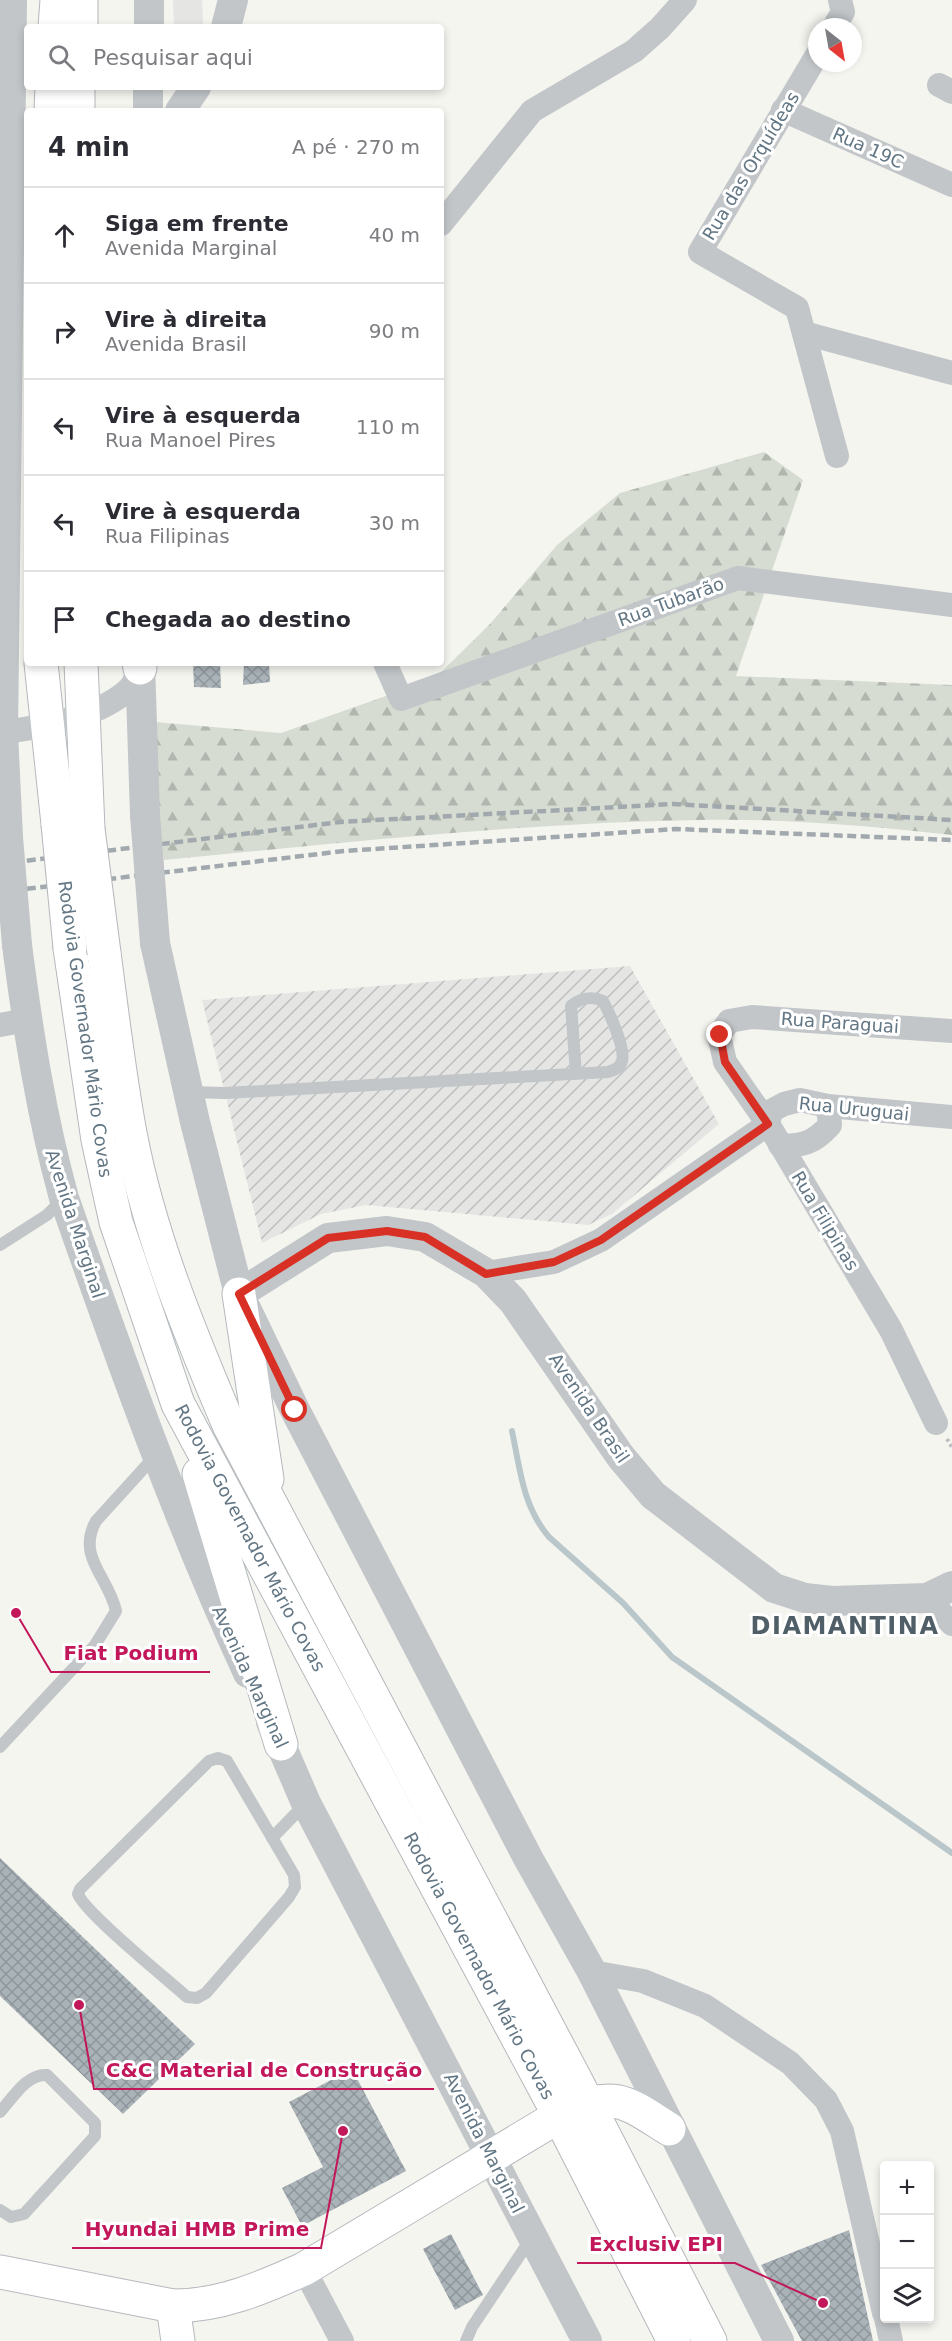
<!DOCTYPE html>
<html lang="pt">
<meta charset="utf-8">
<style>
body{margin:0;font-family:"DejaVu Sans",sans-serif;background:#f2f2f3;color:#2b2b33}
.controls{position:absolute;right:18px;bottom:18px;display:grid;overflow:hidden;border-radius:6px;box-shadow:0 3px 9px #0003}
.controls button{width:54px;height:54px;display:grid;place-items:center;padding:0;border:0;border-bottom:2px solid #e1e1e2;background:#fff;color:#2b2b33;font:30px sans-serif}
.compass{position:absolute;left:808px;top:18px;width:54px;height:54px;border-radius:50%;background:#fff;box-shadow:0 3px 9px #0003;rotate:149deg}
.stop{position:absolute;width:18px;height:18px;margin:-14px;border:4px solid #d93025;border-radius:50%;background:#fff}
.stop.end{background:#d93025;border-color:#fff;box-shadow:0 2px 6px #0008}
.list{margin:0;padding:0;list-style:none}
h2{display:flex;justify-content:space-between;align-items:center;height:78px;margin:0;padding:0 24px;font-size:26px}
h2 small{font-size:20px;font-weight:400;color:#7c7c81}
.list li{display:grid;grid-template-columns:39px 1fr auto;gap:18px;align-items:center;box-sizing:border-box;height:96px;padding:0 24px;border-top:2px solid #e1e1e2}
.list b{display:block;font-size:22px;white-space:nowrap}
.list p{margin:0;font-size:20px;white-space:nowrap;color:#7c7c81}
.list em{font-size:20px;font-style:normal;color:#7c7c81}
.icon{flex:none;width:33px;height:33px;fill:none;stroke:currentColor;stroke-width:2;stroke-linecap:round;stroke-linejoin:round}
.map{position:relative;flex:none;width:952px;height:2341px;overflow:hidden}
.search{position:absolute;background:#fff;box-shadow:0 3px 9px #0003;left:24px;top:24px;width:420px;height:66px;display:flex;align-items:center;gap:15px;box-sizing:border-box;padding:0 21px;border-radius:6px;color:#7c7c81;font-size:22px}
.panel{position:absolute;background:#fff;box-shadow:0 3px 9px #0003;left:24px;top:108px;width:420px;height:558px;border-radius:6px}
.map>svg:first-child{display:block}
.built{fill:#e5e6e4}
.industrial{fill:url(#industrial-furrows)}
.forest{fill:url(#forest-firs)}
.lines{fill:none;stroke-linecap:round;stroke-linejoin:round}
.stream{stroke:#b9c7cb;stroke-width:6}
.building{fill:url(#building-cross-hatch)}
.secondary-casing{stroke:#b4babe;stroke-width:35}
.primary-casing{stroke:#b3b8bc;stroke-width:35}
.path{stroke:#bbbec0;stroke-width:4;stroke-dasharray:3 3;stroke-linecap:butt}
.service{stroke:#c2c6c9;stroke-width:12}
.minor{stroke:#c2c6c9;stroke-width:24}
.tertiary{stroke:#c2c6c9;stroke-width:30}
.secondary{stroke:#fff;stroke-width:33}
.primary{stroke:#fff;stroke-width:33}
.rail{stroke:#a2a9ae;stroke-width:4.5;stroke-dasharray:9 4.5;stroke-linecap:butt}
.primary-bridge-casing{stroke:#b3b8bc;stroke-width:35;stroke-linecap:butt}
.tertiary-bridge{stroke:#c2c6c9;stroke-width:30}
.primary-bridge{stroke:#fff;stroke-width:33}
.route{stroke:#d93025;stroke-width:8}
.labels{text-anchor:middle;stroke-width:6;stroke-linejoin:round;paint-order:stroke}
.street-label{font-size:18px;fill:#627684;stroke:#fff}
.district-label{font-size:24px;font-weight:bold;letter-spacing:1.5px;fill:#505e68;stroke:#fff}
.leader{fill:none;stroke:#c2185b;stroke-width:2}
.callout-dot{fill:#c2185b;stroke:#fff;stroke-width:2}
.callout-label{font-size:20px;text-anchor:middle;font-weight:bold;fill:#c2185b;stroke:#fff;stroke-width:6;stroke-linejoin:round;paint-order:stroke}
</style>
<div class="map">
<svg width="952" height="2341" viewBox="0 0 952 2341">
<defs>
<pattern id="industrial-furrows" width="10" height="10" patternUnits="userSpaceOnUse" patternTransform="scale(1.5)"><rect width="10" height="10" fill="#e5e6e4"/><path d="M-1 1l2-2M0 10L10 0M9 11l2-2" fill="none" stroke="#bdbfbe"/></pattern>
<pattern id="forest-firs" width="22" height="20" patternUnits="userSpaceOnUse" patternTransform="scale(1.5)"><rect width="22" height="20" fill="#d6dcd1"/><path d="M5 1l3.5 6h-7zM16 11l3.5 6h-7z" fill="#b1b7af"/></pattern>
<pattern id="building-cross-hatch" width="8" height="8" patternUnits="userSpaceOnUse" patternTransform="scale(1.5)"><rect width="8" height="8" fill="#aab3b8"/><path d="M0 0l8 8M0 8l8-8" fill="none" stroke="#8e969b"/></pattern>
</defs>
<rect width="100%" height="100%" fill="#f5f5f0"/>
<polygon class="built" points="173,0 202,0 203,24 174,25"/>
<polygon class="industrial" points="630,966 719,1124 612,1214 588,1225 366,1205 321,1214 262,1243 202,1000"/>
<path class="forest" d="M764,452L803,480L736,676L952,685V835C868,826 783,818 698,820C519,823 342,843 164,860L155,793V722L281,733L434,679L490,624L557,545L620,493Z"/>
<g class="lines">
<path class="stream" d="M512,1431C520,1469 523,1507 549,1537L623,1603L672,1657L952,1853"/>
</g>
<g class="building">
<polygon points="193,663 220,663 221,688 194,687"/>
<polygon points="244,663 269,663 270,682 243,685"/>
<polygon points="0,1858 195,2044 123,2114 0,1996"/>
<polygon points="352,2069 406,2171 302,2226 282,2188 323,2167 289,2102"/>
<polygon points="849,2230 873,2341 802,2341 761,2265"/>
<polygon points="451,2234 483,2295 455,2310 423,2249"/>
</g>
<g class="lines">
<g class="secondary-casing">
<g id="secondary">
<path d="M0,2272L173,2306C220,2306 262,2288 304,2269L559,2116"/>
<polyline points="173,2306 178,2341"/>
</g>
</g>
<g class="primary-casing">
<g id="primary">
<polyline points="55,27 57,0"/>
<polyline points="81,27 81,0"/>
<polyline points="51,111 52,87"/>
<polyline points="78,111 78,87"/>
<polyline points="41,663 58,824"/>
<polyline points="81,663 88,829"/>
<polyline points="139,663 140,668"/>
<polyline points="70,948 98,1140 116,1222 178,1404 551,2100 674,2341"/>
<path d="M104,953C112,1013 119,1074 130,1133C149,1234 189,1331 229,1425L574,2077L710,2341"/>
<polyline points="239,1294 267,1479"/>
<polyline points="199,1474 281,1744"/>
<path d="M569,2111C616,2090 629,2104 669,2129"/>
</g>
</g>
<polyline class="path" points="947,1439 952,1447"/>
<g class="service">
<path d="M189,1092L225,1093L608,1072C614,1070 620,1068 622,1061C626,1049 609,1012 603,1001C592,996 580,998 571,1006L576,1074"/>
<polyline points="0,1245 47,1215 62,1200"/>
<path d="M0,1747L95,1645L116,1611C109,1577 76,1557 96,1521L155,1456"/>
<path d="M218,1758L227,1761L294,1875L295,1887L289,1897L206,1993L197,1998L187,1997C167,1979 85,1913 78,1894L80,1889L209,1761Z"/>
<polyline points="272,1838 306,1803"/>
<path d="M0,2112C12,2099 27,2073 47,2075L95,2123V2136L24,2214L11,2217L0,2210"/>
<polyline points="466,2341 472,2327 532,2237"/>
</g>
<g class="minor">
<polyline points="834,27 843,12 840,0"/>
<polyline points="817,55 700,252 797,308 837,456"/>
<polyline points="939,85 952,92"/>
<polyline points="783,110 952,185"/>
<polyline points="441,224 532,111 634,51 660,28 685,0"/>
<polyline points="804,333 952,373"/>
<polyline points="385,663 401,699 738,578 952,605"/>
<path d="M0,733C40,727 98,718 129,689C134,684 137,675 140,668"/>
<polyline points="0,1025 27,1020"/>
<path d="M780,1145C802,1147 815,1142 830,1125L828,1106"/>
<polyline points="486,1273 554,1262 601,1240 768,1124 771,1111 784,1104 800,1100 828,1106 952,1117"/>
<polyline points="936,1423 891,1330 768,1124 725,1062 719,1035 729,1021 752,1017 952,1031"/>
<polyline points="927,1598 952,1624"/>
<polyline points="592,1972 643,1981 705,2006 790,2063 826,2100 842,2131 884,2313"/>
<polyline points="304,2269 342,2341"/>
<polyline points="886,2318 891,2341"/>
</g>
<g class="tertiary">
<polyline points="149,27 149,0"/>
<polyline points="226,27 233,0"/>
<polyline points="148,111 148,87"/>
<polyline points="180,111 196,87"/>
<polyline points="140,663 145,815"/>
<polyline points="8,837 3,733 12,0"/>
<polyline points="155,943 195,1122 239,1294 295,1410 528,1858 592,1972 779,2341"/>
<path d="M17,945C28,1030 41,1115 64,1198C120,1359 177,1519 248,1673"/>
<polyline points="239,1294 328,1238 387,1231 425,1237 486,1273 513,1301 621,1457 653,1495 774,1588 805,1598 832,1601 927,1598 952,1586"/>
<polyline points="271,1722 306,1803 587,2341"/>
</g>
<use href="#secondary" class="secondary"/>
<use href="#primary" class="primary"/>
<g class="rail">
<polyline points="0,864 340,822 674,804 952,820"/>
<polyline points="0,892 344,851 676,829 952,840"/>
</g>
<g class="primary-bridge-casing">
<g id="primary-bridge">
<polyline points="58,824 70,948"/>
<polyline points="88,829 104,953"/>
</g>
</g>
<g class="tertiary-bridge">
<polyline points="145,815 155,943"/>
<polyline points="8,837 17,945"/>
</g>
<use href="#primary-bridge" class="primary-bridge"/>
</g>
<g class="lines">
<polyline class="route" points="295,1410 239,1294 328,1238 387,1231 425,1237 486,1274 554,1262 601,1240 768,1124 725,1062 720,1035"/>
</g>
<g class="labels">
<g class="street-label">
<text transform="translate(868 148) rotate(24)" y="6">Rua 19C</text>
<text transform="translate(751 166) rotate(-59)" y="6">Rua das Orquídeas</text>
<text transform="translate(671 602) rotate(-20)" y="6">Rua Tubarão</text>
<text transform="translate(840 1023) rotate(4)" y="6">Rua Paraguai</text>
<text transform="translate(85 1029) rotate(82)" y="6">Rodovia Governador Mário Covas</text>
<text transform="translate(854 1109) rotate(6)" y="6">Rua Uruguai</text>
<text transform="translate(825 1221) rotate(59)" y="6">Rua Filipinas</text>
<text transform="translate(75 1224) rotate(72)" y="6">Avenida Marginal</text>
<text transform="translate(589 1408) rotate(56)" y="6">Avenida Brasil</text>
<text transform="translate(250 1538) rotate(62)" y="6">Rodovia Governador Mário Covas</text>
<text transform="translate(250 1677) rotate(65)" y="6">Avenida Marginal</text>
<text transform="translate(479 1966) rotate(62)" y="6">Rodovia Governador Mário Covas</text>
<text transform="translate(484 2143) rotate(63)" y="6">Avenida Marginal</text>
</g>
<g class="district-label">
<text x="845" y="1634">DIAMANTINA</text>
</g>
</g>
<path class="leader" d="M16 1613L51 1672H210M79 2005L94 2089H434M343 2131L321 2248H72M823 2303L735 2263H577"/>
<g class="callout-dot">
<circle cx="16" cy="1613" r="6"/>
<circle cx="79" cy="2005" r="6"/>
<circle cx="343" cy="2131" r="6"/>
<circle cx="823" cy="2303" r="6"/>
</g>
<g class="callout-label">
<text x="131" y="1660">Fiat Podium</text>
<text x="264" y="2077">C&amp;C Material de Construção</text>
<text x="197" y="2236">Hyundai HMB Prime</text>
<text x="656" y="2251">Exclusiv EPI</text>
</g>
</svg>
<div class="controls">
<button>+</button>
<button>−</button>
<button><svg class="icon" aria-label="layers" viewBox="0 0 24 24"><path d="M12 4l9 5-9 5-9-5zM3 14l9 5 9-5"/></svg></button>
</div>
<svg class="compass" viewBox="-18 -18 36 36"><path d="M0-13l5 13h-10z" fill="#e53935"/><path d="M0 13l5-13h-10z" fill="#7c7c81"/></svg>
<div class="stop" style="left:295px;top:1410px"></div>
<div class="stop end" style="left:720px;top:1035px"></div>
<div class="search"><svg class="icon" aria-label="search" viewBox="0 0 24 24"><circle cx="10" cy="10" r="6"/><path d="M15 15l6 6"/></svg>Pesquisar aqui</div>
<section class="panel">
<h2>4 min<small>A pé · 270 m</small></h2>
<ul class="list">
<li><svg class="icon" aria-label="ahead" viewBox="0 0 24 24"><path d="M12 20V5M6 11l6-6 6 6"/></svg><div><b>Siga em frente</b><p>Avenida Marginal</p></div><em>40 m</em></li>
<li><svg class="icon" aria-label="right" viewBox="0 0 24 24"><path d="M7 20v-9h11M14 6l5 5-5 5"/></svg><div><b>Vire à direita</b><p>Avenida Brasil</p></div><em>90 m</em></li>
<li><svg class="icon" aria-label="left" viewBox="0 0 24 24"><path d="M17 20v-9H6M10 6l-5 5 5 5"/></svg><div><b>Vire à esquerda</b><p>Rua Manoel Pires</p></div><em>110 m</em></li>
<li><svg class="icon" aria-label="left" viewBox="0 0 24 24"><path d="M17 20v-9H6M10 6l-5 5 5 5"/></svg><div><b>Vire à esquerda</b><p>Rua Filipinas</p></div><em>30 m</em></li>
<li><svg class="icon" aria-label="arrive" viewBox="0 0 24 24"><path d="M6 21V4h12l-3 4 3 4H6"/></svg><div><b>Chegada ao destino</b></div></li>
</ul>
</section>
</div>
